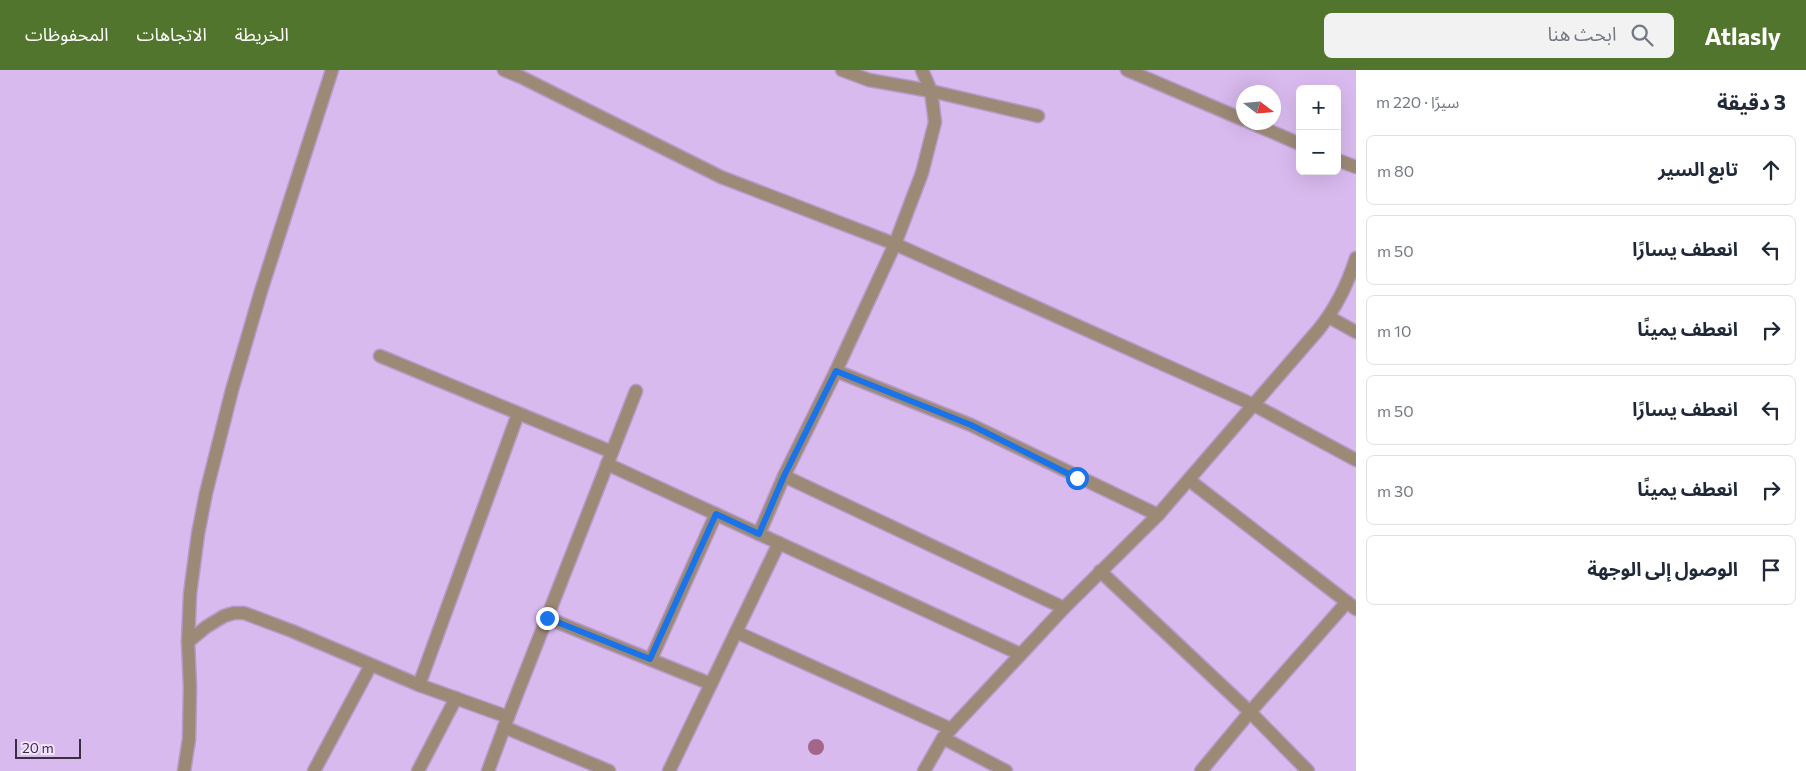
<!DOCTYPE html>
<html lang="ar">
<meta charset="utf-8">
<style>
body{margin:0;font-family:Commissioner,"Noto Sans Arabic",sans-serif;background:#f2f2f3;color:#1f2937;direction:rtl}
.controls{position:absolute;right:15px;top:15px;display:grid;overflow:hidden;border-radius:8px;box-shadow:0 5px 20px #0002}
.controls button{width:45px;height:45px;display:grid;place-items:center;padding:0;border:0;border-bottom:1px solid #e0e1e3;background:#fff;color:#1f2937;font:25px sans-serif}
.compass{position:absolute;left:1236px;top:15px;width:45px;height:45px;border-radius:50%;background:#fff;box-shadow:0 5px 20px #0002;rotate:106deg}
.scale{position:absolute;left:15px;bottom:12px;width:66px;box-sizing:border-box;padding-left:5px;border:2px solid #3a2e43;border-top:0;font-size:14px;line-height:18px;white-space:nowrap;color:#3a2e43;-webkit-text-stroke:4px #f2e2fd;paint-order:stroke}
.stop{position:absolute;width:15px;height:15px;margin:-11px;border:4px solid #1a73e8;border-radius:50%;background:#fff}
.stop.end{background:#1a73e8;border-color:#fff;box-shadow:0 1px 5px #0008}
.list{margin:0;padding:0;list-style:none}
h2{display:flex;justify-content:space-between;align-items:center;height:65px;margin:0;padding:0 20px;font-size:21px}
h2 small{font-size:16px;font-weight:400;color:#747a83}
.list li{display:grid;grid-template-columns:32px 1fr auto;gap:15px;align-items:center;box-sizing:border-box;height:70px;margin:0 10px 10px;padding:0 10px;border:1px solid #e0e1e3;border-radius:8px}
.list b{display:block;font-size:19px;white-space:nowrap}
.list em{font-size:16px;font-style:normal;color:#747a83}
.icon{flex:none;width:28px;height:28px;fill:none;stroke:currentColor;stroke-width:2;stroke-linecap:round;stroke-linejoin:round}
.map{position:relative;flex:none;width:1356px;height:701px;overflow:hidden;direction:ltr}
header{display:flex;align-items:center;gap:30px;box-sizing:border-box;height:70px;padding:0 25px;background:#52752e;color:#fff}
header strong{font-size:24px}
nav{display:flex;gap:28px;margin-inline-start:auto;font-size:18px}
.search{width:350px;height:45px;background:#f2f2f3;display:flex;align-items:center;gap:12px;box-sizing:border-box;padding:0 18px;border-radius:8px;color:#747a83;font-size:19px}
main{display:flex}
aside{flex:1;background:#fff}
.map>svg:first-child{display:block}
.lines{fill:none;stroke-linecap:round;stroke-linejoin:round}
.minor-casing{stroke:#b69bc9;stroke-width:15}
.minor{stroke:#9c8a76;stroke-width:12}
.tree{fill:#a36688}
.route{stroke:#1a73e8;stroke-width:6}
</style>
<header>
<strong>Atlasly</strong>
<div class="search"><svg class="icon" aria-label="search" viewBox="0 0 24 24"><circle cx="10" cy="10" r="6"/><path d="M15 15l6 6"/></svg>ابحث هنا</div>
<nav><a>الخريطة</a><a>الاتجاهات</a><a>المحفوظات</a></nav>
</header>
<main>
<aside>
<h2>3 دقيقة<small>سيرًا · 220 m</small></h2>
<ul class="list">
<li><svg class="icon" aria-label="ahead" viewBox="0 0 24 24"><path d="M12 20V5M6 11l6-6 6 6"/></svg><div><b>تابع السير</b></div><em>80 m</em></li>
<li><svg class="icon" aria-label="left" viewBox="0 0 24 24"><path d="M17 20v-9H6M10 6l-5 5 5 5"/></svg><div><b>انعطف يسارًا</b></div><em>50 m</em></li>
<li><svg class="icon" aria-label="right" viewBox="0 0 24 24"><path d="M7 20v-9h11M14 6l5 5-5 5"/></svg><div><b>انعطف يمينًا</b></div><em>10 m</em></li>
<li><svg class="icon" aria-label="left" viewBox="0 0 24 24"><path d="M17 20v-9H6M10 6l-5 5 5 5"/></svg><div><b>انعطف يسارًا</b></div><em>50 m</em></li>
<li><svg class="icon" aria-label="right" viewBox="0 0 24 24"><path d="M7 20v-9h11M14 6l5 5-5 5"/></svg><div><b>انعطف يمينًا</b></div><em>30 m</em></li>
<li><svg class="icon" aria-label="arrive" viewBox="0 0 24 24"><path d="M6 21V4h12l-3 4 3 4H6"/></svg><div><b>الوصول إلى الوجهة</b></div></li>
</ul>
</aside>
<div class="map">
<svg width="1356" height="701" viewBox="0 0 1356 701">
<rect width="100%" height="100%" fill="#d9baef"/>
<g class="lines">
<g class="minor-casing">
<g id="minor">
<polyline points="504,0 521,7 721,107 895,174 1254,335 1356,390"/>
<polyline points="842,0 869,10 931,21 1038,46"/>
<polyline points="1127,0 1244,50"/>
<polyline points="1249,52 1300,74"/>
<polyline points="1337,90 1356,97"/>
<polyline points="1329,247 1356,262"/>
<polyline points="380,286 612,382"/>
<polyline points="836,301 971,355 1158,445"/>
<polyline points="607,394 1020,584"/>
<polyline points="784,406 1064,538"/>
<polyline points="1189,410 1356,539"/>
<polyline points="759,464 784,406 836,301 895,174 922,103 935,52 931,21 922,0"/>
<polyline points="1100,501 1250,642 1308,701"/>
<polyline points="547,548 711,614"/>
<polyline points="736,562 951,659"/>
<polyline points="188,572 206,557 224,546 234,543 244,543 292,561 419,615 508,647"/>
<polyline points="651,589 716,444"/>
<polyline points="419,615 518,344"/>
<polyline points="504,657 609,701"/>
<polyline points="943,668 1006,701"/>
<polyline points="184,701 189,669 190,617 188,572 190,524 198,464 206,423 232,320 261,221 332,0"/>
<polyline points="314,701 371,595"/>
<polyline points="418,701 456,628"/>
<polyline points="488,701 508,647 636,321"/>
<polyline points="669,701 779,473"/>
<path d="M924,701L943,668L951,659L1064,538L1158,445L1319,259C1335,239 1348,213 1356,188"/>
<polyline points="1201,701 1250,642 1347,532"/>
</g>
</g>
<use href="#minor" class="minor"/>
</g>
<circle class="tree" cx="816" cy="677" r="8"/>
<g class="lines">
<polyline class="route" points="547,548 650,589 716,444 759,464 784,406 836,301 971,355 1077,408"/>
</g>
</svg>
<div class="controls">
<button>+</button>
<button>−</button>
</div>
<svg class="compass" viewBox="-18 -18 36 36"><path d="M0-13l5 13h-10z" fill="#e53935"/><path d="M0 13l5-13h-10z" fill="#747a83"/></svg>
<div class="scale">20 m</div>
<div class="stop" style="left:1077px;top:408px"></div>
<div class="stop end" style="left:547px;top:548px"></div>
</div>
</main>
